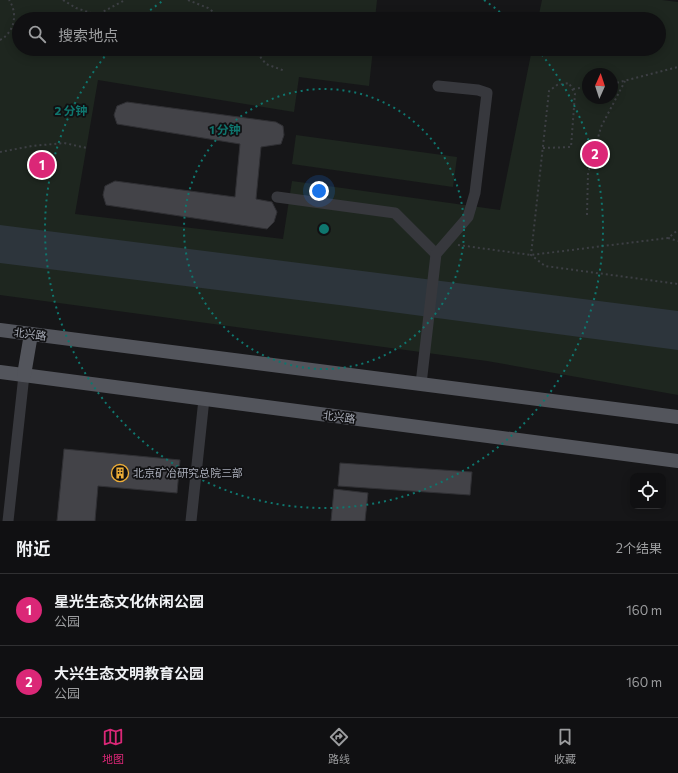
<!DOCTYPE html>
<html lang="zh">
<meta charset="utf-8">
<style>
body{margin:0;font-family:Commissioner,"Noto Sans SC",sans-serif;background:#1e1e20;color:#f1f3f6}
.controls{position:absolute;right:12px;bottom:12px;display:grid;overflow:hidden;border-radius:8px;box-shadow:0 2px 10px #0003}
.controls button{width:36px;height:36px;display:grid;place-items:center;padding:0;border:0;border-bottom:1px solid #303032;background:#101012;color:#f1f3f6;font:20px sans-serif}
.compass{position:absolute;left:582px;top:68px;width:36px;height:36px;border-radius:50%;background:#101012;box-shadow:0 2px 10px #0003;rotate:3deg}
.you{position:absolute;left:319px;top:191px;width:14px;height:14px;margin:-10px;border:3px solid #fff;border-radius:50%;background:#1a73e8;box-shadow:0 0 0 6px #1a73e833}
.badge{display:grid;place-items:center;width:26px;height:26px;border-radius:50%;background:#db2777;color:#fff;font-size:13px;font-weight:700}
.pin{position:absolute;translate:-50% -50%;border:2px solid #fff;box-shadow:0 1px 4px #0006}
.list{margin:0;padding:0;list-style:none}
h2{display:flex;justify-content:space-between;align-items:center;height:52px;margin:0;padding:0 16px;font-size:17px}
h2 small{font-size:13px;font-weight:400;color:#9c9d9f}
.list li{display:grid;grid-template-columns:26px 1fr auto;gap:12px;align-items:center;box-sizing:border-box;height:72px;padding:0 16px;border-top:1px solid #303032}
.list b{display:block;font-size:15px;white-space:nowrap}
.list p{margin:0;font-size:13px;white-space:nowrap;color:#9c9d9f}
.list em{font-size:13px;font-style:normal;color:#9c9d9f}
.icon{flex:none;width:22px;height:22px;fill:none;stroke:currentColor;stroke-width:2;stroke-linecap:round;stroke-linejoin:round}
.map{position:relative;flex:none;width:678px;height:521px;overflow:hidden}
.search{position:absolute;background:#101012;box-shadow:0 2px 10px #0003;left:12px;right:12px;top:12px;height:44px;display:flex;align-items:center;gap:10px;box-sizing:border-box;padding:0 14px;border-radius:22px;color:#9c9d9f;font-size:15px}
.sheet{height:196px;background:#101012}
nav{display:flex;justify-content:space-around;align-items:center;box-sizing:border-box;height:56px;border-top:1px solid #303032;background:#101012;font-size:11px;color:#9c9d9f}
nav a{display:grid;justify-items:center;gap:2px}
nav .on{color:#db2777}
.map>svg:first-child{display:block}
.green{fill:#1e261f;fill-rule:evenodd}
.water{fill:#2d353c}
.building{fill:#434348;stroke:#303034}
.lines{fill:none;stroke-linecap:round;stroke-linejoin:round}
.path{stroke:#3d3f44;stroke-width:2;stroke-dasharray:2 3;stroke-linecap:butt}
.minor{stroke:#37383d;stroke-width:11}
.major{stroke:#53555c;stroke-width:14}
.ring{fill:none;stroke:#0f766e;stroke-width:2;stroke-dasharray:2 4}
.labels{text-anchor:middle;stroke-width:3.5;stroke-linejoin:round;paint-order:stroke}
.street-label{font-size:11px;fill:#a9adb8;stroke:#111113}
.poi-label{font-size:11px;fill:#a9adb8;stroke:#111113;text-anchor:start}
.centre{fill:#0f766e;stroke:#111113;stroke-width:2}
.ring-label{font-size:12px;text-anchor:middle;font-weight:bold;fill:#0f766e;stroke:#111113;stroke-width:3.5;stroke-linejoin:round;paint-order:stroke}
</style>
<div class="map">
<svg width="678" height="521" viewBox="0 0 678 521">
<rect width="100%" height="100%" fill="#161618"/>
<g class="green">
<path d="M0,0H377L375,19H19V49H373L369,86L299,77L294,112L98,80L75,214L283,239L292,181L500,210L532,49H659V19H538L542,0H662L678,2V395L487,361L0,295ZM588,74H612V98H588Z"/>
<polygon points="296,135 457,157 453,187 292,164"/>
</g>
<polygon class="water" points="0,225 678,311 678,350 347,306 0,263"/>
<g class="building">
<polygon points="127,102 276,122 283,126 284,135 281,144 261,147 256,199 272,202 277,212 274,222 267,229 106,205 103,195 105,186 115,181 235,197 240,144 117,124 114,115 117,106"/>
<polygon points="64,449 180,460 177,493 98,486 95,521 57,521"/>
<polygon points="340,463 472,472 470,495 338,486"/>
<polygon points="334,489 368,493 365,521 331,521"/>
</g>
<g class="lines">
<g class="path">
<polyline points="63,0 76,8 97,15 125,0"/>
<polyline points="188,0 208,8 223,19"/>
<path d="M0,40C15,32 18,13 9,0"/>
<polyline points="254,49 266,64 285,71"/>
<polyline points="612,84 678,67"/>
<polyline points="573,89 588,87"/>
<polyline points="543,148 571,147 575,94 569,83 557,85 549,91 531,255 545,266 678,284"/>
<polyline points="0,152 32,146 64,143 87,148"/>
<polyline points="587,215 588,173 601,127 625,81"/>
<polyline points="668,238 678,241"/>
<polyline points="458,245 531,255 668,238 678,230"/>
</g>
<g class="minor">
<polyline points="277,197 395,213 436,254"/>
<polyline points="421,384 436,254 468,217 475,193 487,93 478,90 438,86"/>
<polyline points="8,521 24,375"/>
<polyline points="191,521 204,399"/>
</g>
<g class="major">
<polyline points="0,330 678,417"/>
<polyline points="0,372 678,461"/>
<polyline points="24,375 31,334"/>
</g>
</g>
<g class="ring">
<circle cx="324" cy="229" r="140"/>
<path d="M141 18A279 279 0 0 1 164 0M484 0A279 279 0 0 1 507 18M538 50A279 279 0 1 1 110 50"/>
</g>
<defs>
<g id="building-ring" transform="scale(0.9)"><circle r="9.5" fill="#111113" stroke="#eeae38" stroke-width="1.5"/><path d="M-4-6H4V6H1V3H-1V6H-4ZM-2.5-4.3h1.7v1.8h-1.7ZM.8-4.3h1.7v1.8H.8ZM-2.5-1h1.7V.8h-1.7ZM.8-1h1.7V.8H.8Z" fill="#eeae38"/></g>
</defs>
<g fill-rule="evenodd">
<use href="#building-ring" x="120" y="473"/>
</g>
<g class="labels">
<g class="street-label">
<text transform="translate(30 334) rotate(7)" y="4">北兴路</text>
<text transform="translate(339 417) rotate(7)" y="4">北兴路</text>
</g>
<g class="poi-label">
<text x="133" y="477">北京矿冶研究总院三部</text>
</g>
</g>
<circle cx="324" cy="229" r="6" class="centre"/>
<g class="ring-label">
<text x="71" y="115">2 分钟</text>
<text x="225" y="134">1 分钟</text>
</g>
</svg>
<div class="controls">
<button><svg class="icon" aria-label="locate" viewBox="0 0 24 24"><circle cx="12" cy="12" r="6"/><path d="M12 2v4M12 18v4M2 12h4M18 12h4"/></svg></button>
</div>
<svg class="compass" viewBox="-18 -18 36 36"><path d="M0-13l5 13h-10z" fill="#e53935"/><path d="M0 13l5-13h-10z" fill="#9c9d9f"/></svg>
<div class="you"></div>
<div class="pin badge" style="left:42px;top:165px">1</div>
<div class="pin badge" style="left:595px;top:154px">2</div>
<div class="search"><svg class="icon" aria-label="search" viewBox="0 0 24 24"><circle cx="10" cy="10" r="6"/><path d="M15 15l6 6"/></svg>搜索地点</div>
</div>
<section class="sheet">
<h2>附近<small>2个结果</small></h2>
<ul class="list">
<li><span class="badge">1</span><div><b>星光生态文化休闲公园</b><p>公园</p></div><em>160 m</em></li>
<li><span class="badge">2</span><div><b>大兴生态文明教育公园</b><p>公园</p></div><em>160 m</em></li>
</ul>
</section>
<nav>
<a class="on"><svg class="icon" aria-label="map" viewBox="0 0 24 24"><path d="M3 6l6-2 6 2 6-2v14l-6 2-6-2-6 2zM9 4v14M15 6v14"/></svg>地图</a>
<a><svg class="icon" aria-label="directions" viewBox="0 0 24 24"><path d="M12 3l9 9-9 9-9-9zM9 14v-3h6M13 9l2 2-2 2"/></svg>路线</a>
<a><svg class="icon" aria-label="saved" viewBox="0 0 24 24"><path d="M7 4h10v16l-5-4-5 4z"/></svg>收藏</a>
</nav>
